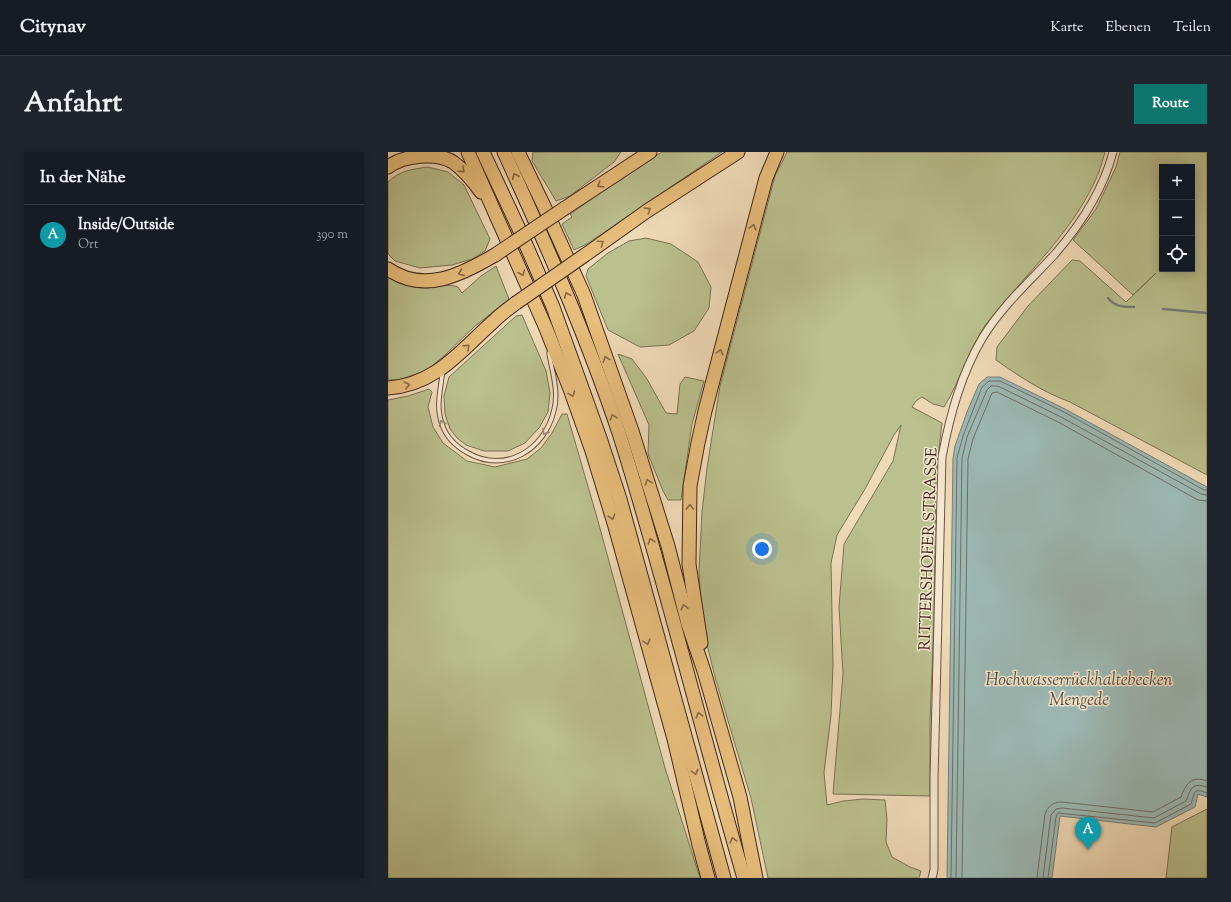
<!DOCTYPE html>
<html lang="de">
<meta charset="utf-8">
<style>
body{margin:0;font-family:"Sorts Mill Goudy",serif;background:#20242c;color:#f1f3f6}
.controls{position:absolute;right:12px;top:12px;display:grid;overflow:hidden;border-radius:0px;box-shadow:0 2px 10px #0003}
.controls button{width:36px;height:36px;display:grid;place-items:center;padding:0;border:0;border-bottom:1px solid #363941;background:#171b24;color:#f1f3f6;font:20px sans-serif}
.you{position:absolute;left:374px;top:397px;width:14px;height:14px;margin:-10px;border:3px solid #fff;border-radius:50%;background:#1a73e8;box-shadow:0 0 0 6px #1a73e833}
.badge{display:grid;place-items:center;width:26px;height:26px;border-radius:50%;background:#0f766e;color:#fff;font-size:13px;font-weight:700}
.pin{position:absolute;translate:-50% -33px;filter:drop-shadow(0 1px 2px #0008)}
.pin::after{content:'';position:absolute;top:21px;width:14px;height:12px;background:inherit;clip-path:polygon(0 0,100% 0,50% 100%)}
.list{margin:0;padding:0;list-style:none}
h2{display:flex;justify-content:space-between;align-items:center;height:52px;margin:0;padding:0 16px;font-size:17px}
h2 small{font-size:13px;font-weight:400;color:#9ea1a6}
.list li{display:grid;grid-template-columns:26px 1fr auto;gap:12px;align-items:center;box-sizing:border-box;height:60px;padding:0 16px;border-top:1px solid #363941}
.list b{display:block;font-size:15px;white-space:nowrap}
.list p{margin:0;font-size:13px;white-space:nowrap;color:#9ea1a6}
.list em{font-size:13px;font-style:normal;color:#9ea1a6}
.icon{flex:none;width:22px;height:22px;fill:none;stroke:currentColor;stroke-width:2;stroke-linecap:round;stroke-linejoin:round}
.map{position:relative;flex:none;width:819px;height:726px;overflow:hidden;border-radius:0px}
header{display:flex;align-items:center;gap:24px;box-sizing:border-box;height:56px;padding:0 20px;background:#171b24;border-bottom:1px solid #363941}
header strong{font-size:19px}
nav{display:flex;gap:22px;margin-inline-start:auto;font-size:14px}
.intro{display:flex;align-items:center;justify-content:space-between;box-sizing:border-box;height:96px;padding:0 24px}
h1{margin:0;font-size:28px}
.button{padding:10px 18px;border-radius:0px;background:#0f766e;color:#fff;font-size:14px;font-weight:700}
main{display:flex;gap:24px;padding:0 24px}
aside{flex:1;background:#171b24;border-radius:0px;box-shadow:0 2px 10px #0003}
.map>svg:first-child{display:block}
.green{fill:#bac08e;stroke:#7c7254;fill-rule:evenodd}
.water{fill:#9cb9b5;stroke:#777e77}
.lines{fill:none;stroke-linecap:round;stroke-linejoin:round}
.shore{stroke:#6e6f67;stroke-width:1}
.stream{stroke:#777e77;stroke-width:2.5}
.lane-casing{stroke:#6b5240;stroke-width:5.5}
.street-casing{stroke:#6b5240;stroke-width:9}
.highway-casing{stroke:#3f2519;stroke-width:15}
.lane{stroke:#f5e8d0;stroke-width:3.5}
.street{stroke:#f5e8d0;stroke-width:7}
.highway{stroke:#e8be7c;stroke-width:13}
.highway-bridge-casing{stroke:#3f2519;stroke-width:15;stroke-linecap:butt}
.highway-bridge{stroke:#e8be7c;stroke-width:13}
.oneway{stroke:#8b6a46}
.oneway2{stroke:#9a8674}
.labels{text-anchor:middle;stroke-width:3;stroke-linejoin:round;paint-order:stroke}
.street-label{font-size:16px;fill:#3f2519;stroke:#f5e8d0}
.water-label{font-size:17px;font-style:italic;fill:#564a40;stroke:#f5e8d0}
</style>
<header>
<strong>Citynav</strong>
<nav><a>Karte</a><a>Ebenen</a><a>Teilen</a></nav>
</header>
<div class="intro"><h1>Anfahrt</h1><a class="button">Route</a></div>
<main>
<aside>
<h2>In der Nähe<small></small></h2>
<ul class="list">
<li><span class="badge" style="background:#0f9aa8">A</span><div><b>Inside/Outside</b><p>Ort</p></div><em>390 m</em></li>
</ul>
</aside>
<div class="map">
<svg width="819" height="726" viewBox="0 0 819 726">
<rect width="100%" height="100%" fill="#f0dbb7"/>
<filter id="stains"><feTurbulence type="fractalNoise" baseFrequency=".005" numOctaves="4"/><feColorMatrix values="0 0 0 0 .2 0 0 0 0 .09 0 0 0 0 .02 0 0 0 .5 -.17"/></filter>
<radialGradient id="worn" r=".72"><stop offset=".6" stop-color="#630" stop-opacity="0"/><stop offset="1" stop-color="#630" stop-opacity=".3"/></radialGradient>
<g class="green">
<polygon points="145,0 233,0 226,10 182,44 168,49 144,9"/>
<polygon points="274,0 334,0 199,92 186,98 174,72 184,65 182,62 247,17"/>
<path d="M399,0H717C715,7 713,14 711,20C687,79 637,122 599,171C580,197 573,228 556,255L545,252L534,245L528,249L524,255L554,271L548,323L546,467L542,570V644L445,642L455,522L451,455L456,392L505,309L513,273L506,283L477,337L449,383L443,411L445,513L443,564L436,620L439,653L455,649L475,647L497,648L499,667L498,690L504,705L522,715L533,719L531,726H380L363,646L327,525L315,476L311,421L314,360L319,316L332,234L387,24Z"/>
<path d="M732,0H819V323L682,250C655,240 632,225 608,208L609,195L640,154L684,108L692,109L738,150L768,121L745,143L685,88L708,57L728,15ZM774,15H804V117H774Z"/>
<path d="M40,15L60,20L76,33L102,87L97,99L84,107L64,113L32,116L7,109L0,102V30C11,19 24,17 40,15Z"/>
<polygon points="258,86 283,92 310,110 323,135 321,156 306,179 281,193 252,195 220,178 198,124 200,117 220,101 241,89"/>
<path d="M108,114L121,147L86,175L56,204L38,219L10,228H0V124C10,132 27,137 39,136C50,135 59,131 70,135L74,141L93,124Z"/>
<polygon points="134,163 158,219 162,241 160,260 151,276 137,291 120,299 96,299 78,293 69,286 62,277 57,262 56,244 61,225 128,164"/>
<polygon points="230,202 244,207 259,227 278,261 289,262 292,232 297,225 316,229 304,272 293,348 280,348 275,339 260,302 261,273"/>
<polygon points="41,237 44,240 40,255 45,275 55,291 79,309 107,315 139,307 153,296 164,281 174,262 179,262 210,369 277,616 312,726 0,726 0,248 20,244"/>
<polygon points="819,657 819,726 778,726 784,675"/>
</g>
<polygon class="water" points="599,225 612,225 677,257 819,335 819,645 810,642 807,655 768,675 672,664 664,726 559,726 565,306 567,294 579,260 591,232"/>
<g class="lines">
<g class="shore">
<polyline points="563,726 569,306 575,284 594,235 601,229 612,229 676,260 816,338 819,338"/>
<polyline points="568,726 574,306 579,285 599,238 603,234 610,234 673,265 813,342 819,343"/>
<polyline points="574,726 580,307 585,287 604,241 609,240 670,270 810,348 819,349"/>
<path d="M649,726L657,662C660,654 665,650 674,650L765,660L793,645C798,632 803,623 819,629"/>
<path d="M655,726L663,663L668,657L674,656L766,666L798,649C803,637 803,630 819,635"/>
<path d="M660,726L668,665L670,661L767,671L803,652C807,641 804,635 819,641"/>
</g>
<g class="stream">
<path d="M720,146C727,155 736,155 746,155"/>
<polyline points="775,157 819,161"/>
</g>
<g class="lane-casing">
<path id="lane" d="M55,220L54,224C52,240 48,256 54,272C58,285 69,295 80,301C117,322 157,298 166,258C171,240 164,219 161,201"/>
</g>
<g class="street-casing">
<path id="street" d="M544,726L546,718V627L554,305C562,263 573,222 595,185C615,153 642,129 667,102C693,72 715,39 725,0"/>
</g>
<g class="highway-casing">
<g id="highway">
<polyline points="80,0 157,174 182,237 204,299 226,371 286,587 311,693 320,726"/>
<polyline points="95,0 132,79 165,155 213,289 232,347 336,726"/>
<path d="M116,0C158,92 199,185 231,281C243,319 254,357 265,396C296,505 324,616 356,726"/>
<polyline points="130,0 156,54 196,143 244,279 280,394 300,472 316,519 352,645 368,726"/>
<path d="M0,15C16,3 48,0 65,10C76,18 85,29 93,40"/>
<polyline points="177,56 262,0"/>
<polyline points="197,103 259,59 350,0"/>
<path d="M0,117C36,142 73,123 107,103"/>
<path d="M0,236C48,233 73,198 106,169C113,162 120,157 128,151"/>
<polyline points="313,491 301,412 302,334 310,291 317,259 378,26 389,0"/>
</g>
</g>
<use href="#lane" class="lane"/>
<use href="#street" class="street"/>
<use href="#highway" class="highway"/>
<g class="highway-bridge-casing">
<g id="highway-bridge">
<polyline points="107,103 177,56"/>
<polyline points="128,151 197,103"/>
</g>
</g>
<use href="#highway-bridge" class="highway-bridge"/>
</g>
<defs><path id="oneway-chevron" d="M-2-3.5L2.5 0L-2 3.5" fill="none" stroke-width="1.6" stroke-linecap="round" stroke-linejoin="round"/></defs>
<g class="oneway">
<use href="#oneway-chevron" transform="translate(74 18) rotate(44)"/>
<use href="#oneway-chevron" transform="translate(127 24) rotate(-115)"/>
<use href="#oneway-chevron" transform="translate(212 33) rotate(147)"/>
<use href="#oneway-chevron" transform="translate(260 58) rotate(-33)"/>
<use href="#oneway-chevron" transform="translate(365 75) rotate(-75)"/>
<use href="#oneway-chevron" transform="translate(213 91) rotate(-35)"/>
<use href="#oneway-chevron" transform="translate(73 121) rotate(158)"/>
<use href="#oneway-chevron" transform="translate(134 121) rotate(67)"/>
<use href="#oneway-chevron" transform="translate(179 143) rotate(-113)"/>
<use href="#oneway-chevron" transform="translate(79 195) rotate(-44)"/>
<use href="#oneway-chevron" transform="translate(332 200) rotate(-75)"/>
<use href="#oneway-chevron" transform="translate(218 207) rotate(-109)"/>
<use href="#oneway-chevron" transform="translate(19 233) rotate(-14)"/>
<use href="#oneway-chevron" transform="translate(184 242) rotate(70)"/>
<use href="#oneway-chevron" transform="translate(225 265) rotate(-109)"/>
<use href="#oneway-chevron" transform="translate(260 330) rotate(-107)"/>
<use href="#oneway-chevron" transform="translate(302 355) rotate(-88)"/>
<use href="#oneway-chevron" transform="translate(224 365) rotate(73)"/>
<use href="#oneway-chevron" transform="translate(263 389) rotate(-106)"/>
<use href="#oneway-chevron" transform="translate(296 455) rotate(-104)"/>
<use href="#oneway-chevron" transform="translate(259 490) rotate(74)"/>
<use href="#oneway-chevron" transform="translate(311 563) rotate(-105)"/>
<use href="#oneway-chevron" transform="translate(307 620) rotate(75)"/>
<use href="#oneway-chevron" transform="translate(345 688) rotate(-105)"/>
</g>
<g class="oneway2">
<use href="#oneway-chevron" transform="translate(54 271) rotate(-110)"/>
<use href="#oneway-chevron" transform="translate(157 280) rotate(122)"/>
</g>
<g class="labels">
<g class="street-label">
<text transform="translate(539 397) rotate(-88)" y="6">RITTERSHOFER STRASSE</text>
</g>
<g class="water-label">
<text x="691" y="533">Hochwasserrückhaltebecken<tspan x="691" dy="20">Mengede</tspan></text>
</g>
</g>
<rect width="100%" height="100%" filter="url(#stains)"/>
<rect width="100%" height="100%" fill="url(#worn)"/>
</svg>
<div class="controls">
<button>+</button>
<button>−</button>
<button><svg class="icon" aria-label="locate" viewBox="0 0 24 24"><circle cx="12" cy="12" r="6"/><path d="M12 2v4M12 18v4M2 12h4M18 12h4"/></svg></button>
</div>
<div class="you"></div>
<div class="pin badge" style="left:700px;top:698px;background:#0f9aa8">A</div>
</div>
</main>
